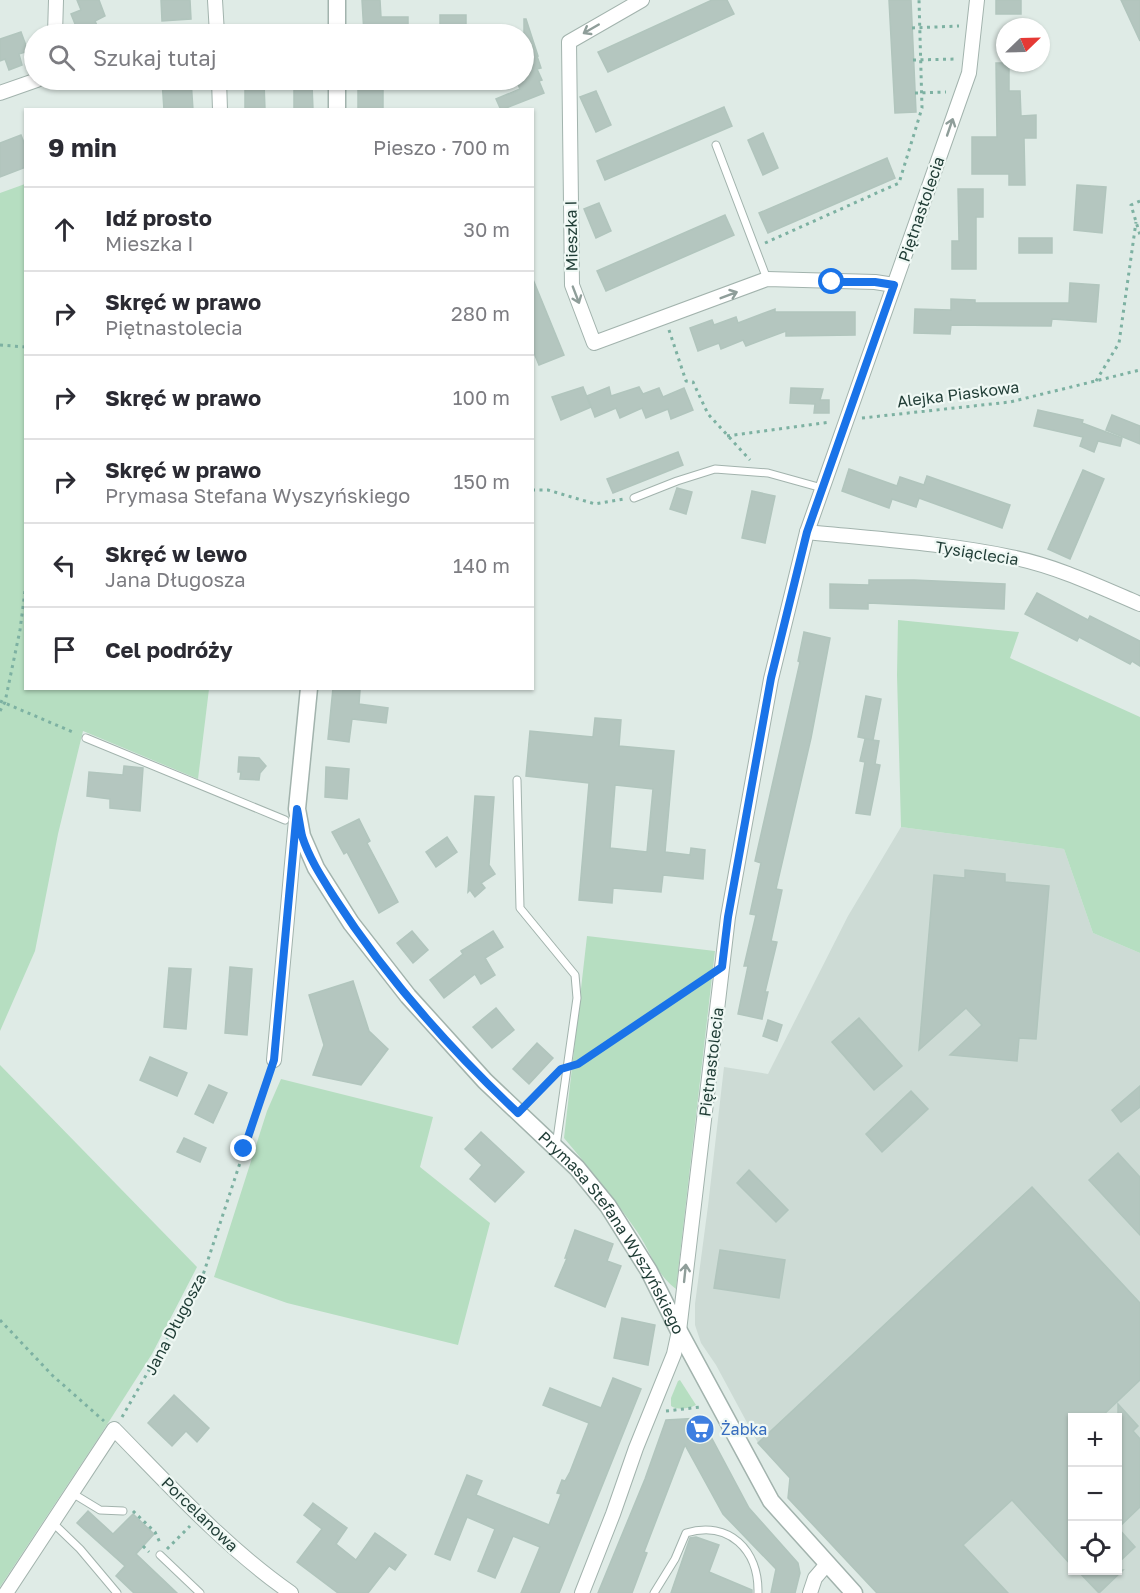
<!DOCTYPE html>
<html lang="pl">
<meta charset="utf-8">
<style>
body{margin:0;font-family:"Golos Text",sans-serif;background:#f2f2f3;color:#2b2b33}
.controls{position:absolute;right:18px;bottom:18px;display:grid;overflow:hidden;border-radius:0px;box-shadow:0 2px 4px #0004}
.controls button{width:54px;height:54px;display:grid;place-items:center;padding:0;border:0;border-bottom:2px solid #e1e1e2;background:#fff;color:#2b2b33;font:30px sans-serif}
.compass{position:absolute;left:996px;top:18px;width:54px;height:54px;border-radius:50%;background:#fff;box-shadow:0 2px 4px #0004;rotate:67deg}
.stop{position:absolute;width:18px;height:18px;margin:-14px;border:4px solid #1a73e8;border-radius:50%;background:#fff}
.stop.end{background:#1a73e8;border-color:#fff;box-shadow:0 2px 6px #0008}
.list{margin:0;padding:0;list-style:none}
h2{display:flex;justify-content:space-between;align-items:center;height:78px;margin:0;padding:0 24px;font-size:26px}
h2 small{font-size:20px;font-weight:400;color:#7c7c81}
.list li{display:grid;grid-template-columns:39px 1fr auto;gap:18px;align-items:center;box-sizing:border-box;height:84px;padding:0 24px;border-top:2px solid #e1e1e2}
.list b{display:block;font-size:22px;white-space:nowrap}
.list p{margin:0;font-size:20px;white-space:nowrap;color:#7c7c81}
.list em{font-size:20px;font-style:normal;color:#7c7c81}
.icon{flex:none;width:33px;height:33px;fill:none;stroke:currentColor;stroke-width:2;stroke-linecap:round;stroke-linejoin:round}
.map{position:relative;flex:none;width:1140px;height:1593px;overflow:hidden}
.search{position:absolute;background:#fff;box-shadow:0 2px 4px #0004;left:24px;top:24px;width:510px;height:66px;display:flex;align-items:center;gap:15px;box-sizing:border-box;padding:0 21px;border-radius:33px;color:#7c7c81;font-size:22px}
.panel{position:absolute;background:#fff;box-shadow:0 2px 4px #0004;left:24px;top:108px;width:510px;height:582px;border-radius:0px}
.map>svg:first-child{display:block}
.built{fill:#cddbd5;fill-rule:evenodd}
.green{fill:#b6dec1}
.building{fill:#b4c6bf;stroke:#b1c5bd;stroke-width:1.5;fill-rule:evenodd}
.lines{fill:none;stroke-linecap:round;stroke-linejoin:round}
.service-casing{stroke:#a2b3ad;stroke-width:9}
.minor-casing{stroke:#a2b3ad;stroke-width:16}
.tertiary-casing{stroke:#a2b3ad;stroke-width:19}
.path{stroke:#7db1a2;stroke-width:3;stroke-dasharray:3 4.5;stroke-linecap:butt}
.service{stroke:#fff;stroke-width:7}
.minor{stroke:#fff;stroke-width:14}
.tertiary{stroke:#fff;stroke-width:16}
.oneway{stroke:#8f9e9a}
.route{stroke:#1a73e8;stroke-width:8}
.labels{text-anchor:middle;stroke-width:4.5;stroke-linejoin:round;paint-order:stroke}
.street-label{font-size:16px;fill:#1f3c35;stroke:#eff8f4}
.shop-label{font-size:16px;fill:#366cbe;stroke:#eff8f4;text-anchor:start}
</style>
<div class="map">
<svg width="1140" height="1593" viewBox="0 0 1140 1593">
<rect width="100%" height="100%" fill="#dfebe6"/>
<path class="built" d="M901,827L1064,849L1093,933L1140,953V1593H877L788,1498L790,1477L758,1443L716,1365L701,1343L695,1325V1304L708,1206L724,1067L768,1074L848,916ZM1072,1418H1118V1570H1072Z"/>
<g class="green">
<polygon points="25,184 26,688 209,689 198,779 83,731 58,834 35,951 0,1031 0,193"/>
<polygon points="898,620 1019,632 1010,658 1140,717 1140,953 1093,933 1064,849 901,827 897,675"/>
<path d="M587,936L715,951L676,1289C655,1273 652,1254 638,1233C615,1199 590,1169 564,1138Z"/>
<polygon points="0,1065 197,1267 152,1354 101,1434 0,1587"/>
<polygon points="281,1079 433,1117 420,1167 490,1223 458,1345 287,1303 214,1277 267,1111"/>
<path d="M680,1380L696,1405C689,1409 677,1410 671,1406V1398L678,1381Z"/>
</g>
<g class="building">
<polygon points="77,0 99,0 105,16 95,21 101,34 79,34 71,14 81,10"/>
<polygon points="161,0 190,0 191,19 162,21"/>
<polygon points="362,0 380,0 381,17 408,17 408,34 364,34"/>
<polygon points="712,0 727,0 734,14 608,72 598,52"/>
<polygon points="889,0 911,0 916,112 895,113"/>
<rect x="996" y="0" width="25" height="14"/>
<polygon points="1121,0 1140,0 1140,41"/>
<rect x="440" y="15" width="26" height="19"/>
<polygon points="524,19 526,19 538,56 537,56 541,68 537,69 542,80 539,81 544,93 501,110 496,99 520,89 516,80 524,80"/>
<polygon points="21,32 28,51 19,54 22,65 9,70 5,59 0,61 0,39"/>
<polygon points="996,63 1009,63 1009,91 1020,91 1021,116 1036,115 1036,138 1024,138 1025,185 1009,185 1009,174 972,174 972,137 997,137"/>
<polygon points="162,80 191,80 193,110 164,110"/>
<rect x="358" y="80" width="25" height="30"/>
<polygon points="245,83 264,83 265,110 245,110"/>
<polygon points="312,85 313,110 294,110 294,86"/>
<polygon points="596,91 611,125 596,132 580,97"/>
<polygon points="724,107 732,126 605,180 597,161"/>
<polygon points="763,133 778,168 763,175 748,140"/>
<polygon points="21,135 26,148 26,167 0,177 0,143"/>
<polygon points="887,158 895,178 768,233 759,213"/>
<polygon points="1077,185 1106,187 1102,233 1074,230"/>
<polygon points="958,189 983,189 983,217 976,217 976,269 952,269 952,241 959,241"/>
<polygon points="599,203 611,231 596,238 584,209"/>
<polygon points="725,215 734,235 606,291 597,271"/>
<rect x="1019" y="238" width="33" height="15"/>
<polygon points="532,277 564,355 539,365 532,348"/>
<polygon points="1070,283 1099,285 1096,322 1052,319 1051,326 951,325 950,334 914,333 915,309 951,310 951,299 975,300 975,303 1069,303"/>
<polygon points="775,309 775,312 855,312 855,335 786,336 786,331 746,346 743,340 721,349 719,343 698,351 690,328 712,320 714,325 736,317 738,323"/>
<polygon points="583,387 591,407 561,420 552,397"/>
<polygon points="609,387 611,396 639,387 643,394 659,388 663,397 684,388 693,410 671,419 668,409 646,418 642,408 620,418 616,408 595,417 587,396"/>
<polygon points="791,388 823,389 820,400 829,400 829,413 814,413 815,404 790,403"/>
<polygon points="1038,410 1083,420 1082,423 1122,438 1120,446 1098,441 1094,452 1080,446 1083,437 1034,426"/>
<polygon points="1112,415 1140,426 1140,444 1106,430"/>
<polygon points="678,452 683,465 613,493 607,479"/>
<polygon points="849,469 897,486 900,477 924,485 927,476 1010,505 1002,528 919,498 916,507 892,499 889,508 842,491"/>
<polygon points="1083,470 1104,479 1070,559 1048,549"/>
<polygon points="677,488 692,492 686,514 670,509"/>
<polygon points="752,491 775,496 765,543 742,538"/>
<polygon points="869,580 914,580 1005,584 1004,609 891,604 868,603 868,609 830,608 830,584 869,585"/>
<polygon points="1037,593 1088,620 1090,616 1140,641 1140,666 1132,661 1130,664 1079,637 1077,641 1025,614"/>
<polygon points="804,632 830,638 811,738 776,889 782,890 771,941 777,942 765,992 768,992 762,1019 738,1014 748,966 744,966 756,915 750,914 761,863 755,861 800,662 798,661"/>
<polygon points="333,688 360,690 359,704 388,708 386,723 352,719 349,742 328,739"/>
<polygon points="866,696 881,699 873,740 858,737"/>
<path d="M595,718L621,720L619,746L674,751L665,852L690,855L691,848L705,850L703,879L663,875L661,892L613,888L612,903L579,900L589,783L526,776L530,731L593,737ZM615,785L653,789L647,852L610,848Z"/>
<polygon points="865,739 879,741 875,764 880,765 870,815 856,813 865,762 860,761"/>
<polygon points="239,757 259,758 266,766 260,773 259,780 240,779 241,772 238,772"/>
<polygon points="124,766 143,768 140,811 110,808 110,799 87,796 89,772 123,775"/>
<polygon points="326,767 349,769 347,799 325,797"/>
<polygon points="475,796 494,797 489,865 495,874 481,883 485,888 475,897 470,890 468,892"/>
<polygon points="359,819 370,841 367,843 398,902 379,913 347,852 344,854 332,832"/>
<polygon points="447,837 457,852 436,867 426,852"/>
<polygon points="965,870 1005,874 1005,882 1049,886 1036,1039 1019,1038 1017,1061 950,1055 982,1025 966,1008 919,1050 934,875 965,878"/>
<polygon points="412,931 428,950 413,963 397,943"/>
<polygon points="493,931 503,947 485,958 495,975 481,984 475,974 444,998 430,980 463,954 461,951"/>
<polygon points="230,967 252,969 247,1035 225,1033"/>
<polygon points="169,968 191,969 186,1029 164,1027"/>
<polygon points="353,981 369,1031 388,1049 361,1085 313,1075 324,1045 309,995"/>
<polygon points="496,1008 514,1030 492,1048 473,1027"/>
<polygon points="859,1018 902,1066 874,1090 832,1042"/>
<polygon points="768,1020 782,1025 777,1041 763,1036"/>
<polygon points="537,1043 553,1058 529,1084 513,1069"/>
<polygon points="150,1057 187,1073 177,1096 140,1080"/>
<polygon points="209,1085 227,1093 213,1123 195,1114"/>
<polygon points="1140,1086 1140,1107 1121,1122 1112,1110"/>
<polygon points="911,1091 928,1109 882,1152 866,1134"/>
<polygon points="481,1132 524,1172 495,1202 470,1179 482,1165 465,1149"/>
<polygon points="184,1138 206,1148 200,1162 177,1152"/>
<polygon points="1118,1153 1140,1177 1140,1235 1089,1180"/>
<polygon points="749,1170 788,1210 776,1222 737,1183"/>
<polygon points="1032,1187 1140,1303 1140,1380 1100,1418 1072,1418 1072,1566 1012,1500 963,1545 1008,1593 877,1593 788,1498 790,1478 758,1443"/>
<polygon points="575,1230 613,1244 607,1261 621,1266 605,1307 555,1286 567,1258 565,1258"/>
<polygon points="720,1250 785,1260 779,1298 714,1288"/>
<polygon points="622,1318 655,1325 648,1365 614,1358"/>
<polygon points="613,1378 641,1389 559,1593 521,1593 540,1547 513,1536 495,1578 478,1571 495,1529 467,1517 450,1560 435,1554 467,1475 482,1481 476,1495 549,1525 561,1494 557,1493 562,1480 565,1481 570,1472 589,1423 543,1405 550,1388 601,1408"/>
<polygon points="174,1395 209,1428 197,1442 186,1431 172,1446 148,1423"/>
<polygon points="1118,1404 1138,1426 1133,1431 1140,1439 1140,1507 1118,1528 1135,1547 1118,1563"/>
<polygon points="701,1418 749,1508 798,1563 800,1573 795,1593 771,1593 776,1569 723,1514 685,1445 644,1552 647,1553 632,1593 598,1593 645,1479 666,1420"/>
<polygon points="313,1503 347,1528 336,1544 356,1560 375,1533 406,1555 395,1570 389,1566 368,1593 338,1593 297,1562 322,1529 304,1515"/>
<polygon points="88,1511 113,1534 133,1514 154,1534 136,1554 177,1593 134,1593 116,1576 125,1566 77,1523"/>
<polygon points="696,1537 719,1545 709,1572 752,1590 752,1593 671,1593 690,1538"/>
<polygon points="1077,1570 1123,1570 1099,1593"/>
</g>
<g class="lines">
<g class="service-casing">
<g id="service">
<polyline points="716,145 767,279"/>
<polyline points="634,498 677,481 715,469 768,473 822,488"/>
<polyline points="86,738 285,820"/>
<polyline points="517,780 520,908 575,975 577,998 556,1146"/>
<polyline points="72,1493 100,1510 123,1511"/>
<polyline points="52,1522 80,1549 117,1593"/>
<polyline points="160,1555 200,1593"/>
<path d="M654,1593L675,1559L686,1533C729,1520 759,1550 758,1593"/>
</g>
</g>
<g class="minor-casing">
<g id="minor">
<polyline points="215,0 217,34"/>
<polyline points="642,0 569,42 572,285 594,343 767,279 875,282 894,285"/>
<polyline points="55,34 56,0"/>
<polyline points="219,80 220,110"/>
<polyline points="0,93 37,80"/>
<path d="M807,532C875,539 944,543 1011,557C1056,566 1098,586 1140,604"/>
<polyline points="274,1060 296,820"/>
<path d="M6,1593L114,1429C170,1486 225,1547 291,1593"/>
<polyline points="582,1593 613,1514 636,1448 674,1354 679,1331 728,917 771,679 807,532 969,73 977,0"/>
<polyline points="810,1593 815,1578 827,1564"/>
</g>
</g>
<g class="tertiary-casing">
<g id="tertiary">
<polyline points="337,0 337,34"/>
<polyline points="337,80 337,110"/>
<path id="s1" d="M309,688L297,809L302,836L316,868L351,923L408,996L485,1081L577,1168L608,1206L649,1271L679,1331L771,1501L854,1593"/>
</g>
</g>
<g class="path">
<polyline points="912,28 959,26"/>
<polyline points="913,60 957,59"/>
<polyline points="915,93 946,92"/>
<polyline points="1140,201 1131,205 1140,235"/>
<polyline points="765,243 899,183 922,108 919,0"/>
<polyline points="669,330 686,381 693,382 708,414 750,460"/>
<polyline points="0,345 26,347"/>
<polyline points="1096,381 1119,343 1136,222"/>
<polyline points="862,418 1010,402 1140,370"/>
<polyline points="727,436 831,422"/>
<polyline points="532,490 548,490 595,504 624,499"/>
<polyline points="0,701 75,733"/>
<polyline points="0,711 5,702 20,630 26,583"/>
<polyline points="579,1063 705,978"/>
<polyline points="530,1101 555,1075"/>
<polyline points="0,1320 52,1375 104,1421"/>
<polyline points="666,1411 701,1407"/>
<polyline points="122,1417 202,1278 270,1072"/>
<polyline points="133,1511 155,1532 161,1545"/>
<polyline points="143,1546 149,1552"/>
<polyline points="167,1549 190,1526"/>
</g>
<use href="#service" class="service"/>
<use href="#minor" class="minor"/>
<use href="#tertiary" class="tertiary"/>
</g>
<defs><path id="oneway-shaft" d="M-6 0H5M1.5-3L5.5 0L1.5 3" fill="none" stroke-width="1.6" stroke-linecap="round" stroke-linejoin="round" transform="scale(1.5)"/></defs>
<g class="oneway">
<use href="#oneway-shaft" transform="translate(591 29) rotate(150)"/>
<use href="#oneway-shaft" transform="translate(950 127) rotate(-71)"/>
<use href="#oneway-shaft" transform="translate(576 295) rotate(69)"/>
<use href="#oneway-shaft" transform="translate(729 295) rotate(-21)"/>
<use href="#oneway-shaft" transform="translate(685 1273) rotate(-84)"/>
</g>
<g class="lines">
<path class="route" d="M244,1149L274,1060L297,809C299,818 300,827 302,836C309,858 322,878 334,897C385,976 450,1049 518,1113L561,1069L578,1064L722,967L728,917L771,678L807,532L894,285L875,282H832"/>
</g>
<defs>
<g id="supermarket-disc" transform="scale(1.5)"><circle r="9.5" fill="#3f7fe0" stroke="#eff8f4"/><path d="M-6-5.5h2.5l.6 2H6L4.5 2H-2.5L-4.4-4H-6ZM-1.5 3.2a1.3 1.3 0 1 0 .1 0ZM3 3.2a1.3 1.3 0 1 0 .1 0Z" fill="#fff"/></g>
</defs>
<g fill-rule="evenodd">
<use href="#supermarket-disc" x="700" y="1429"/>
</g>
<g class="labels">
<g class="street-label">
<text transform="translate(921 209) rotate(-71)" y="6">Piętnastolecia</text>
<text transform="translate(571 236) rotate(-91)" y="6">Mieszka I</text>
<text transform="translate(958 394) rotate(-7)" y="6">Alejka Piaskowa</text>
<text transform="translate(977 553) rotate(9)" y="6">Tysiąclecia</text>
<text transform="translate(711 1062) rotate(-83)" y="6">Piętnastolecia</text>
<text dy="6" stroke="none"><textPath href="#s1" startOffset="656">Prymasa Stefana Wyszyńskiego</textPath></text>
<text transform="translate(175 1324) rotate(-62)" y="6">Jana Długosza</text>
<text transform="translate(200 1514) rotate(44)" y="6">Porcelanowa</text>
</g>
<g class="shop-label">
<text x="721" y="1435">Żabka</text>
</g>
</g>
</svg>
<div class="controls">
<button>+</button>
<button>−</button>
<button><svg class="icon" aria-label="locate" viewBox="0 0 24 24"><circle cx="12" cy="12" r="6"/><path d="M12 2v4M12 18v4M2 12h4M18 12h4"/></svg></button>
</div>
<svg class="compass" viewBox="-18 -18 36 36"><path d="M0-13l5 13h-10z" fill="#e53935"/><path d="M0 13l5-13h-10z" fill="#7c7c81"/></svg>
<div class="stop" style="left:832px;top:282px"></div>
<div class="stop end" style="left:244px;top:1149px"></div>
<div class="search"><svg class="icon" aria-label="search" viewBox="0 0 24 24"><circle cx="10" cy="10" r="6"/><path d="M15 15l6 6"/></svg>Szukaj tutaj</div>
<section class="panel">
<h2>9 min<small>Pieszo · 700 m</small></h2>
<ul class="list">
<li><svg class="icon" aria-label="ahead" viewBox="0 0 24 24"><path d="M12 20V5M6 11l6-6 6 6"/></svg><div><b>Idź prosto</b><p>Mieszka I</p></div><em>30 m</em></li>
<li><svg class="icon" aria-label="right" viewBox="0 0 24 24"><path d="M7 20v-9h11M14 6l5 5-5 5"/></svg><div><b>Skręć w prawo</b><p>Piętnastolecia</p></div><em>280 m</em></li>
<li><svg class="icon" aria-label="right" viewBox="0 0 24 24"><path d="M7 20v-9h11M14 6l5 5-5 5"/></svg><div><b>Skręć w prawo</b></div><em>100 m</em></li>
<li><svg class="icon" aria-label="right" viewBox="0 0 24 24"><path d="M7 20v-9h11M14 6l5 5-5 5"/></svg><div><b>Skręć w prawo</b><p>Prymasa Stefana Wyszyńskiego</p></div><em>150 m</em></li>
<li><svg class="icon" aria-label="left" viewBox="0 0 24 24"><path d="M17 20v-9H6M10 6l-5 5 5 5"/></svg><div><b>Skręć w lewo</b><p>Jana Długosza</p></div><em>140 m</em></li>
<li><svg class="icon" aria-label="arrive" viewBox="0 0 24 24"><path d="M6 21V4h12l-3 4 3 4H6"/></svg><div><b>Cel podróży</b></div></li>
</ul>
</section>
</div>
